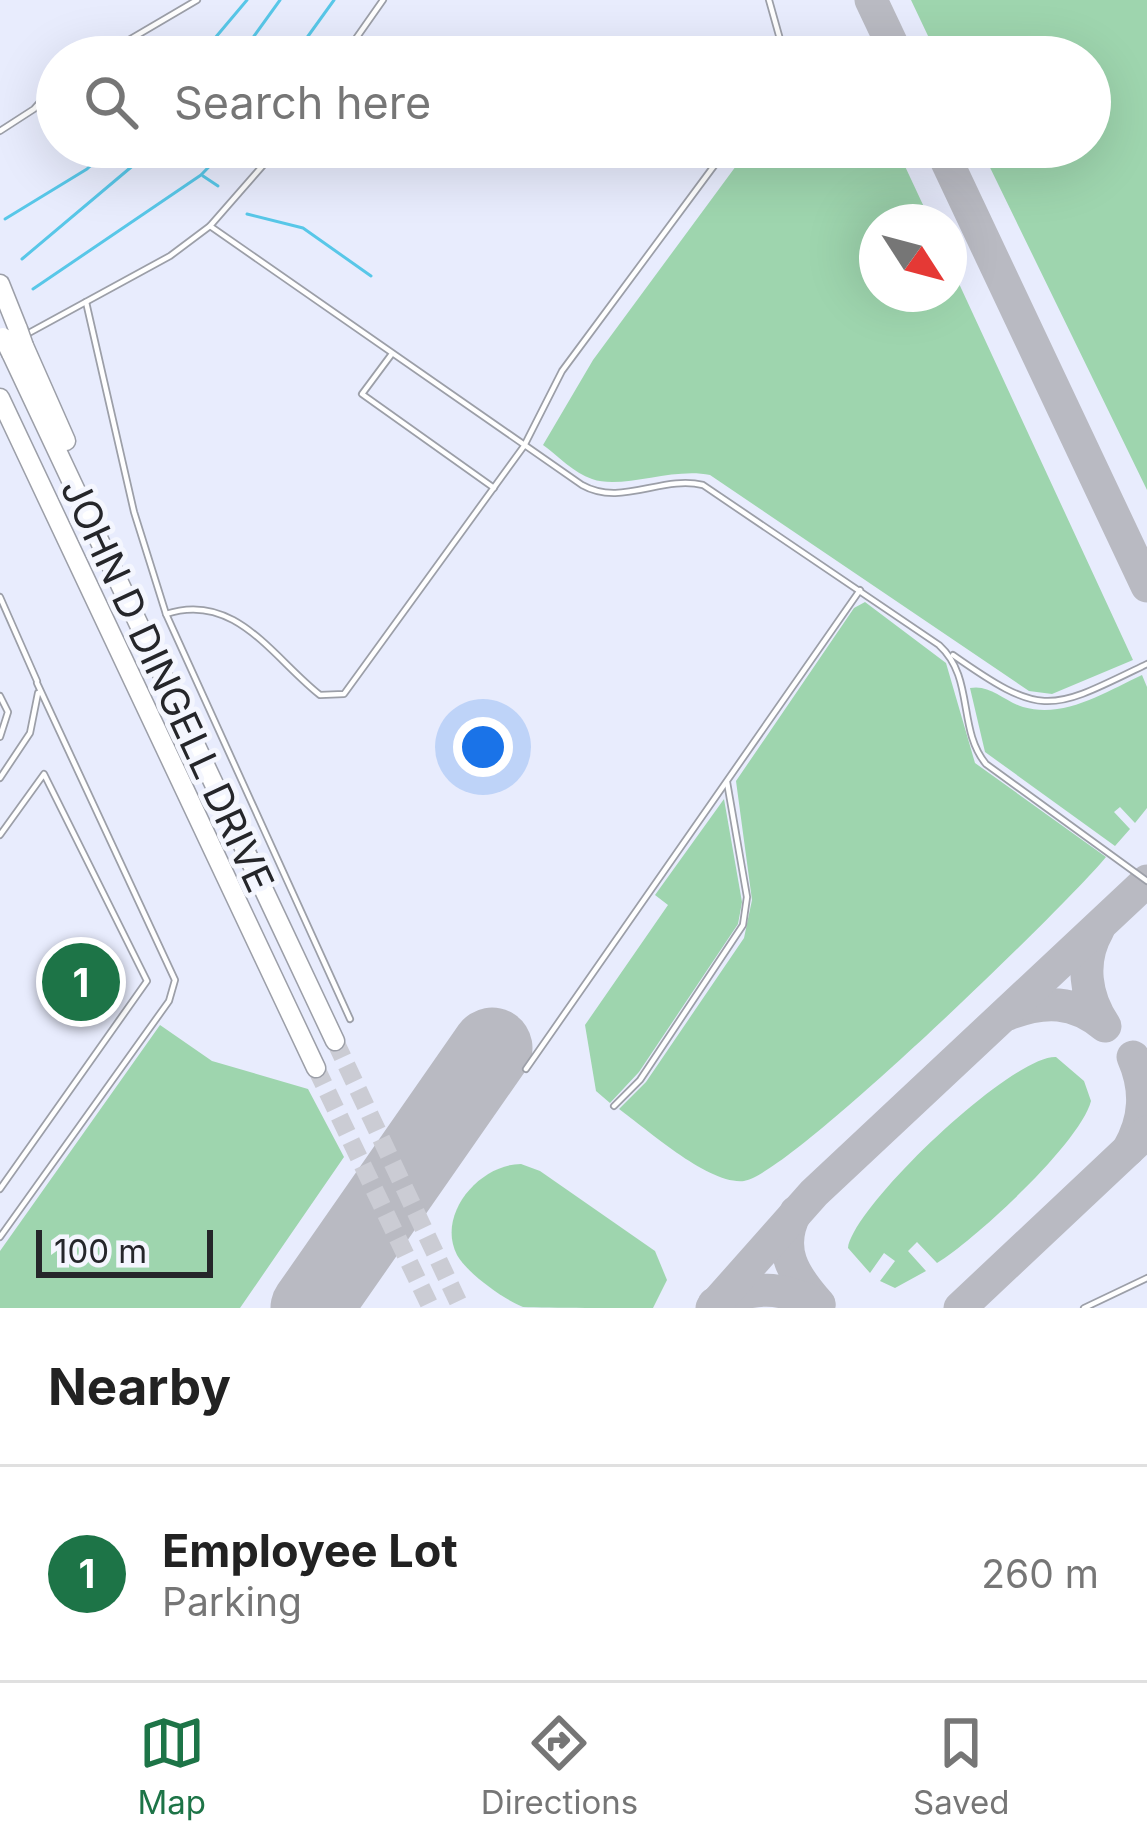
<!DOCTYPE html>
<style>
:root{--surface:#fff;--page:#f6f6f6;--text:#222;--muted:#767676;--line:#e0e0e0;--accent:#1d7447}
body{margin:0;font-family:Inter,sans-serif;background:var(--page);color:var(--text)}
.compass{position:absolute;left:859px;top:204px;width:108px;height:108px;border-radius:50%;background:var(--surface);box-shadow:0 12px 48px #0002;rotate:126deg}
.scale{position:absolute;left:36px;bottom:30px;width:177px;box-sizing:border-box;padding-left:12px;border:6px solid #25262a;border-top:0;font-size:33px;line-height:42px;white-space:nowrap;color:#25262a;-webkit-text-stroke:9px #f4f6fe;paint-order:stroke}
.you{position:absolute;left:483px;top:747px;width:42px;height:42px;margin:-30px;border:9px solid #fff;border-radius:50%;background:#1a73e8;box-shadow:0 0 0 18px #1a73e833}
.badge{display:grid;place-items:center;width:78px;height:78px;border-radius:50%;background:var(--accent);color:#fff;font-size:39px;font-weight:700}
.pin{position:absolute;translate:-50% -50%;border:6px solid #fff;box-shadow:0 3px 12px #0006}
.list{margin:0;padding:0;list-style:none}
h2{display:flex;justify-content:space-between;align-items:center;height:156px;margin:0;padding:0 48px;font-size:51px}
h2 small{font-size:39px;font-weight:400;color:var(--muted)}
.list li{display:grid;grid-template-columns:78px 1fr auto;gap:36px;align-items:center;box-sizing:border-box;height:216px;padding:0 48px;border-top:3px solid var(--line)}
.list b{display:block;font-size:45px;white-space:nowrap}
.list p{margin:0;font-size:39px;white-space:nowrap;color:var(--muted)}
.list em{font-size:39px;font-style:normal;color:var(--muted)}
.icon{flex:none;width:66px;height:66px;fill:none;stroke:currentColor;stroke-width:2;stroke-linecap:round;stroke-linejoin:round}
.map{position:relative;flex:none;width:1147px;height:1308px;overflow:hidden}
.search{position:absolute;background:var(--surface);box-shadow:0 12px 48px #0002;left:36px;right:36px;top:36px;height:132px;display:flex;align-items:center;gap:30px;box-sizing:border-box;padding:0 42px;border-radius:66px;color:var(--muted);font-size:45px}
.sheet{height:372px;background:var(--surface)}
nav{display:flex;justify-content:space-around;align-items:center;box-sizing:border-box;height:168px;border-top:3px solid var(--line);background:var(--surface);font-size:33px;color:var(--muted)}
nav a{display:grid;justify-items:center;gap:6px}
nav .on{color:var(--accent)}
.map>svg:first-child{display:block}
</style>
<div class="map">
<svg width="1147" height="1308" viewBox="0 0 1147 1308">
<rect width="100%" height="100%" fill="#f4f6fe"/>
<path fill="#e8ecfd" fill-rule="evenodd" d="M0,0H1147V1308H0ZM57,57H1090V147H57ZM877,222H949V294H877Z"/>
<g fill="#9ed5ae">
<polygon points="911,0 1147,0 1147,490 980,147 1090,147 1090,57 938,57"/>
<path d="M750,147H896L931,222H877V294H949V262L1133,660L1052,694L1029,691L710,475C672,467 622,490 592,479C574,473 558,456 543,445L593,360Z"/>
<path d="M865,602L946,663L975,763L1106,857C1067,905 788,1176 744,1181C709,1185 648,1130 619,1109L646,1082L744,938L752,900L736,781L854,608Z"/>
<path d="M1142,675L1147,687V808L1135,823L1120,807L1114,812L1130,829L1115,846L985,752L970,688C990,684 1004,701 1023,707C1065,719 1105,692 1142,675Z"/>
<polygon points="724,799 742,902 738,924 639,1072 610,1103 596,1091 585,1025 668,905 655,895"/>
<polygon points="160,1025 212,1061 308,1089 344,1157 240,1308 0,1308 0,1251"/>
<path d="M1056,1057L1084,1081L1091,1101C1080,1143 976,1239 937,1263L917,1242L908,1251L926,1271L895,1288L880,1281L895,1261L884,1253L870,1273L848,1248C854,1205 1012,1055 1056,1057Z"/>
<path d="M521,1164L540,1171L655,1251L667,1280L653,1308C622,1308 548,1308 523,1307C503,1299 467,1273 457,1255C436,1214 480,1164 521,1164Z"/>
</g>
<g fill="none" stroke-linecap="round" stroke-linejoin="round">
<g stroke="#58c7e8" stroke-width="3">
<polyline points="199,57 247,0"/>
<polyline points="239,57 280,0"/>
<polyline points="293,57 334,0"/>
<polyline points="203,176 218,186"/>
<polyline points="247,214 303,228 371,276"/>
<polyline points="5,219 87,169 111,147"/>
<polyline points="22,259 155,147"/>
<polyline points="33,289 201,175 228,147"/>
</g>
<g stroke="#b9bac2" stroke-width="33">
<polyline points="871,0 898,57"/>
<polyline points="940,147 1147,586"/>
<path d="M1008,1014C1044,1000 1074,1000 1105,1026C1085,997 1080,961 1098,930"/>
<path d="M1128,1150C1146,1119 1147,1089 1133,1057"/>
<path d="M796,1212C776,1249 794,1276 819,1304"/>
<path d="M714,1304C754,1285 780,1286 819,1305"/>
<polyline points="712,1308 814,1193 1147,881"/>
<polyline points="960,1308 1147,1132"/>
</g>
<polyline stroke="#b9bac2" stroke-width="81" points="311,1308 492,1048"/>
<g stroke="#cbccd4" stroke-width="18" stroke-dasharray="18 9" stroke-linecap="butt">
<polyline points="335,1041 461,1308"/>
<polyline points="316,1068 431,1308"/>
</g>
<g stroke="#9c9fa8" stroke-width="8">
<g id="lane">
<polyline points="769,0 785,57"/>
<polyline points="100,57 197,0"/>
<polyline points="343,57 383,0"/>
<polyline points="0,131 34,109 57,83"/>
<path d="M210,226L582,485C621,507 662,475 703,485L939,645C975,678 957,729 986,764L1147,881"/>
<polyline points="86,302 134,512 166,614 350,1019"/>
<polyline points="27,334 170,256 210,226 279,147"/>
<polyline points="391,355 362,394 494,488"/>
<polyline points="0,597 37,681"/>
<path d="M166,614C235,591 273,658 320,695L344,694L524,446L562,371L728,147"/>
<path d="M953,655C1044,719 1050,711 1147,664"/>
<polyline points="0,696 8,712 0,737"/>
<polyline points="0,778 30,733 38,693"/>
<polyline points="0,835 44,774 147,981 0,1189"/>
<polyline points="526,1069 860,590"/>
<polyline points="614,1106 640,1080 743,925 747,897 727,782"/>
<polyline points="0,1237 169,1001 175,980 37,683"/>
<polyline points="1084,1308 1147,1278"/>
</g>
</g>
<g stroke="#9c9fa8" stroke-width="21">
<g id="highway">
<polyline points="0,284 18,329"/>
<polyline points="24,346 66,441"/>
<polyline points="11,353 335,1041"/>
<polyline points="0,398 316,1068"/>
</g>
</g>
<use href="#lane" stroke="#fff" stroke-width="4.5"/>
<use href="#highway" stroke="#fff" stroke-width="18"/>
<g stroke="#9c9fa8" stroke-width="21" stroke-linecap="butt">
<g id="highway-bridge">
<polyline points="18,329 24,346"/>
<polyline points="3,337 11,353"/>
</g>
</g>
<use href="#highway-bridge" stroke="#fff" stroke-width="18"/>
</g>
<g text-anchor="middle" dominant-baseline="central" stroke-width="10" stroke-linejoin="round" paint-order="stroke">
<g font-size="39" fill="#25262a" stroke="#f4f6fe">
<text transform="translate(168 685) rotate(65)">JOHN D DINGELL DRIVE</text>
</g>
</g>
</svg>
<svg class="compass" viewBox="-18 -18 36 36"><path d="M0-13l5 13h-10z" fill="#e53935"/><path d="M0 13l5-13h-10z" fill="#767676"/></svg>
<div class="scale">100 m</div>
<div class="you"></div>
<div class="pin badge" style="left:81px;top:982px">1</div>
<div class="search"><svg class="icon" aria-label="search" viewBox="0 0 24 24"><circle cx="10" cy="10" r="6"/><path d="M15 15l6 6"/></svg>Search here</div>
</div>
<section class="sheet">
<h2>Nearby<small></small></h2>
<ul class="list">
<li><span class="badge">1</span><div><b>Employee Lot</b><p>Parking</p></div><em>260 m</em></li>
</ul>
</section>
<nav>
<a class="on"><svg class="icon" aria-label="map" viewBox="0 0 24 24"><path d="M3 6l6-2 6 2 6-2v14l-6 2-6-2-6 2zM9 4v14M15 6v14"/></svg>Map</a>
<a><svg class="icon" aria-label="directions" viewBox="0 0 24 24"><path d="M12 3l9 9-9 9-9-9zM9 14v-3h6M13 9l2 2-2 2"/></svg>Directions</a>
<a><svg class="icon" aria-label="saved" viewBox="0 0 24 24"><path d="M7 4h10v16l-5-4-5 4z"/></svg>Saved</a>
</nav>
